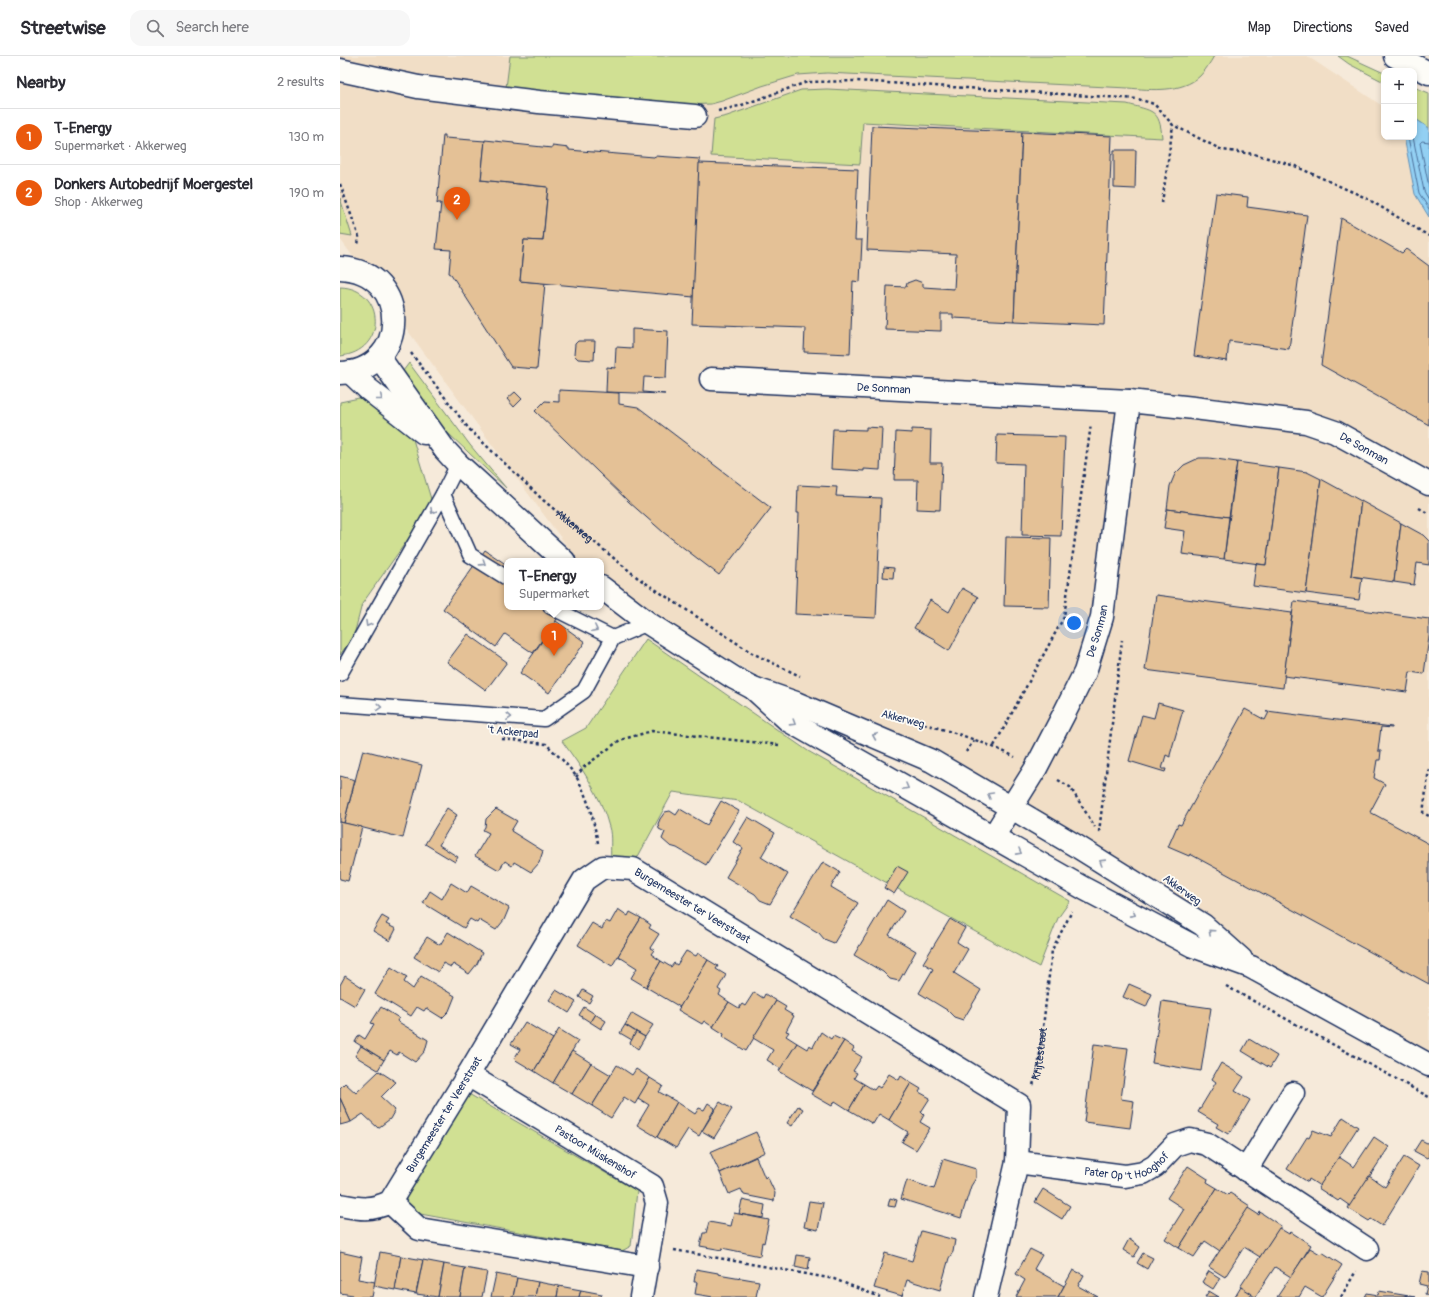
<!DOCTYPE html>
<meta charset="utf-8">
<style>
:root{--surface:#fff;--page:#f7f7f7;--text:#2b2b33;--muted:#7c7c81;--line:#e1e1e2;--accent:#ea580c}
body{margin:0;font-family:Pangolin,sans-serif;background:var(--page);color:var(--text)}
.controls{position:absolute;right:12px;top:12px;display:grid;overflow:hidden;border-radius:8px;box-shadow:0 2px 6px #0003}
.controls button{width:36px;height:36px;display:grid;place-items:center;padding:0;border:0;border-bottom:1px solid var(--line);background:var(--surface);color:var(--text);font:20px sans-serif}
.you{position:absolute;left:734px;top:567px;width:14px;height:14px;margin:-10px;border:3px solid #fff;border-radius:50%;background:#1a73e8;box-shadow:0 0 0 6px #1a73e833}
.badge{display:grid;place-items:center;width:26px;height:26px;border-radius:50%;background:var(--accent);color:#fff;font-size:13px;font-weight:700}
.pin{position:absolute;translate:-50% -33px;filter:drop-shadow(0 1px 2px #0008)}
.pin::after{content:'';position:absolute;top:21px;width:14px;height:12px;background:inherit;clip-path:polygon(0 0,100% 0,50% 100%)}
.popup{position:absolute;left:164px;top:502px;width:100px;height:52px;box-sizing:border-box;display:grid;place-content:center;border-radius:8px;background:var(--surface);filter:drop-shadow(0 1px 3px #0005);font-size:13px;white-space:nowrap;color:var(--muted)}
.popup b{font-size:15px;color:var(--text)}
.popup::after{content:'';position:absolute;left:50%;top:100%;margin-left:-8px;border:8px solid transparent;border-top-color:var(--surface)}
.list{margin:0;padding:0;list-style:none}
h2{display:flex;justify-content:space-between;align-items:center;height:52px;margin:0;padding:0 16px;font-size:17px}
h2 small{font-size:13px;font-weight:400;color:var(--muted)}
.list li{display:grid;grid-template-columns:26px 1fr auto;gap:12px;align-items:center;box-sizing:border-box;height:56px;padding:0 16px;border-top:1px solid var(--line)}
.list b{display:block;font-size:15px;white-space:nowrap}
.list p{margin:0;font-size:13px;white-space:nowrap;color:var(--muted)}
.list em{font-size:13px;font-style:normal;color:var(--muted)}
.icon{flex:none;width:22px;height:22px;fill:none;stroke:currentColor;stroke-width:2;stroke-linecap:round;stroke-linejoin:round}
.map{position:relative;flex:none;width:1089px;height:1241px;overflow:hidden}
header{display:flex;align-items:center;gap:24px;box-sizing:border-box;height:56px;padding:0 20px;background:var(--surface);border-bottom:1px solid var(--line)}
header strong{font-size:19px}
nav{display:flex;gap:22px;margin-inline-start:auto;font-size:14px}
.search{width:280px;height:36px;background:var(--page);display:flex;align-items:center;gap:10px;box-sizing:border-box;padding:0 14px;border-radius:12px;color:var(--muted);font-size:15px}
main{display:flex}
aside{flex:1;background:var(--surface)}
.map>svg:first-child{display:block}
</style>
<header>
<strong>Streetwise</strong>
<div class="search"><svg class="icon" aria-label="search" viewBox="0 0 24 24"><circle cx="10" cy="10" r="6"/><path d="M15 15l6 6"/></svg>Search here</div>
<nav><a>Map</a><a>Directions</a><a>Saved</a></nav>
</header>
<main>
<aside>
<h2>Nearby<small>2 results</small></h2>
<ul class="list">
<li><span class="badge">1</span><div><b>T-Energy</b><p>Supermarket · Akkerweg</p></div><em>130 m</em></li>
<li><span class="badge">2</span><div><b>Donkers Autobedrijf Moergestel</b><p>Shop · Akkerweg</p></div><em>190 m</em></li>
</ul>
</aside>
<div class="map">
<svg width="1089" height="1241" viewBox="0 0 1089 1241">
<rect width="100%" height="100%" fill="#f6eada"/>
<filter id="ink" filterUnits="userSpaceOnUse"><feTurbulence type="fractalNoise" baseFrequency=".025" numOctaves="2"/><feDisplacementMap in="SourceGraphic" scale="8" xChannelSelector="R" yChannelSelector="G"/><feConvolveMatrix kernelMatrix="1 2 1 2 8 2 1 2 1" color-interpolation-filters="sRGB"/></filter>
<g filter="url(#ink)">
<polygon fill="#f1dec6" points="0,0 967,0 1044,51 1044,81 1089,80 1089,1004 261,530 261,505 238,505 0,183"/>
<g fill="#d0e093" stroke="#768878">
<path d="M170,0H874C870,7 865,15 860,20C842,37 811,34 788,32L487,17L458,19L422,30L382,45L371,48L342,49L166,32Z"/>
<polygon points="998,0 1007,0 1044,17 1044,26 1009,8"/>
<polygon points="1074,31 1089,37 1089,72 1074,62"/>
<path d="M487,33L787,48C812,55 820,53 822,82L523,66L520,108L371,100L374,63L387,60L461,34Z"/>
<polygon points="0,142 12,180 0,178"/>
<path d="M0,231C46,232 48,296 0,300Z"/>
<polygon points="69,307 130,389 166,432 90,360 60,319"/>
<polygon points="24,341 72,380 91,443 85,459 22,548 14,579 0,599 0,346"/>
<path d="M306,583L468,695L730,845L718,862L699,911L399,745L333,736L295,806L271,802C270,792 272,780 269,771C261,739 241,711 222,685L246,672Z"/>
<polygon points="127,1037 297,1135 291,1190 282,1195 64,1155 68,1133"/>
</g>
<polygon fill="#93d0f3" stroke="#6390b7" points="1074,62 1089,72 1089,161 1075,138 1064,81 1074,81"/>
<g fill="none" stroke-linecap="round" stroke-linejoin="round">
<g stroke="#4b6f9a" stroke-width="1">
<polyline points="1068,81 1079,137 1089,153"/>
<polyline points="1073,81 1084,135 1089,144"/>
<polyline points="1089,86 1082,85 1080,87 1089,131"/>
</g>
</g>
<g fill="#e4c196" stroke="#1b2f5e">
<polygon points="532,70 682,76 674,265 613,262 613,258 601,258 601,275 545,273 547,230 566,231 567,227 575,224 583,227 583,231 614,233 616,198 527,194"/>
<polygon points="682,76 772,80 764,269 674,265"/>
<polygon points="103,79 105,79 105,82 145,85 141,124 208,131 203,185 184,184 180,225 205,227 197,313 171,311 111,218 109,217 111,194 96,193 101,147 98,147 97,148"/>
<polygon points="145,84 174,87 174,88 212,92 212,90 229,92 229,94 314,101 315,100 360,103 354,241 180,225 184,184 203,185 208,131 141,124"/>
<polygon points="774,94 796,94 795,133 774,132"/>
<polygon points="359,107 518,113 515,184 522,184 520,226 513,225 510,298 464,296 465,272 352,268"/>
<polygon points="876,137 908,141 907,151 967,159 949,293 889,285 887,305 854,300"/>
<polygon points="1001,162 1062,197 1066,193 1089,210 1089,369 981,309"/>
<polygon points="292,273 328,275 326,322 304,321 303,336 325,338 266,336 267,311 275,312 276,291 292,292"/>
<polygon points="238,285 255,285 254,304 238,303 234,299 235,288"/>
<polygon points="219,334 279,337 279,348 298,351 431,452 379,519 323,476 289,446 195,355 205,345 219,346"/>
<polygon points="175,336 182,343 174,351 167,343"/>
<polygon points="526,371 542,372 540,414 524,413 524,415 491,413 493,373 526,374"/>
<polygon points="572,373 591,374 590,407 602,407 600,454 577,453 578,424 554,424 556,376 572,377"/>
<polygon points="657,379 725,381 721,480 682,479 684,408 656,407"/>
<polygon points="859,402 869,402 897,406 889,461 827,453 830,430 835,418 844,409"/>
<polygon points="897,406 939,412 926,509 884,503"/>
<polygon points="939,412 967,416 981,423 966,537 913,530 916,508 926,509"/>
<polygon points="981,423 1021,445 1011,520 1022,522 1019,544 966,537"/>
<polygon points="458,429 497,431 496,440 541,442 536,562 455,558 459,457 457,457"/>
<polygon points="1021,445 1061,467 1054,526 1011,520"/>
<polygon points="827,453 889,461 884,503 842,498 845,475 824,472"/>
<polygon points="1061,467 1083,479 1089,485 1089,509 1077,507 1074,529 1054,526"/>
<polygon points="666,481 711,482 709,551 664,550"/>
<polygon points="145,494 167,509 167,551 201,551 217,563 193,597 165,578 156,591 103,553"/>
<polygon points="544,511 554,512 553,522 543,521"/>
<polygon points="622,532 638,541 609,595 595,586 596,584 574,572 590,544 609,556"/>
<polygon points="816,539 952,557 943,632 805,614"/>
<polygon points="954,545 1089,563 1089,581 1084,618 1070,616 1067,636 944,620"/>
<polygon points="216,565 245,586 209,637 180,617"/>
<polygon points="128,578 167,606 146,634 107,606"/>
<polygon points="818,647 843,654 830,699 830,701 826,699 822,713 826,713 825,716 789,705 802,659 814,662"/>
<polygon points="905,653 925,664 929,656 926,656 927,655 1052,671 1052,672 1041,671 1038,695 1041,695 1040,704 1037,704 1034,722 1045,728 1030,756 1089,788 1089,928 850,798 849,800 828,791 838,768 841,769"/>
<polygon points="23,694 82,709 63,782 4,767"/>
<polygon points="0,720 15,724 4,767 0,766"/>
<polygon points="381,745 399,755 366,809 337,792 330,790 322,783 325,776 319,773 318,768 320,763 325,756 330,755 336,759 340,753 367,769"/>
<polygon points="107,752 117,759 99,789 118,801 115,806 85,788"/>
<polygon points="156,753 177,765 171,775 203,795 199,807 191,816 174,806 172,810 165,805 159,814 135,800 149,777 143,774 145,771 146,763"/>
<polygon points="408,761 435,777 421,801 448,818 430,848 420,844 415,838 386,821 403,792 393,786"/>
<polygon points="0,766 22,771 8,825 0,823"/>
<polygon points="483,806 500,816 491,831 518,847 494,887 484,883 479,877 450,860"/>
<polygon points="557,810 568,816 554,838 544,832"/>
<polygon points="111,827 127,837 131,830 169,852 164,864 156,874 139,864 137,867 130,863 124,872 83,847 90,835 102,843"/>
<polygon points="547,844 564,855 549,879 576,895 559,925 550,923 543,916 514,899"/>
<polygon points="278,853 288,860 290,856 301,862 272,910 238,889 252,867 262,873 266,865 270,867"/>
<polygon points="42,860 49,864 46,868 56,873 50,885 33,875"/>
<polygon points="301,862 311,869 309,872 319,878 310,892 314,894 311,898 321,905 306,931 291,922 297,912 278,900"/>
<polygon points="610,863 625,872 617,886 628,893 614,917 641,934 623,964 614,961 607,954 579,937 593,913 583,907"/>
<polygon points="108,876 142,897 137,908 129,918 113,908 111,911 103,907 98,916 74,901 87,881 100,889"/>
<polygon points="346,895 356,900 358,897 368,904 340,951 306,931 321,905 331,911 334,907 337,909"/>
<polygon points="368,904 378,910 376,913 386,919 378,933 381,935 379,939 389,946 373,971 364,965 362,968 338,954"/>
<polygon points="51,911 67,921 64,926 73,933 81,920 115,940 109,955 102,962 86,952 84,955 77,951 71,960 35,938"/>
<polygon points="5,920 25,933 15,950 0,941 0,929"/>
<polygon points="789,928 812,938 806,951 783,941"/>
<polygon points="216,934 236,946 229,957 209,944"/>
<polygon points="243,934 253,940 249,947 239,941"/>
<polygon points="414,936 423,942 425,938 436,945 406,995 383,981 384,978 373,971 389,946 399,952 402,948 405,950"/>
<polygon points="436,945 446,951 444,954 454,960 446,975 449,976 446,980 457,987 441,1013 427,1004 433,994 413,982"/>
<polygon points="822,945 871,952 861,1015 812,1007"/>
<polygon points="41,951 59,962 57,965 88,984 85,995 75,1006 59,996 57,999 50,995 44,1004 15,986 19,979 25,983 34,968 31,967"/>
<polygon points="244,951 255,958 250,966 239,959"/>
<polygon points="292,957 313,969 305,981 285,969"/>
<polygon points="255,958 266,965 261,973 250,966"/>
<polygon points="185,966 213,983 194,1015 174,1003 180,993 171,988"/>
<polygon points="285,969 296,976 292,984 280,977"/>
<polygon points="219,973 238,985 213,1027 194,1015"/>
<polygon points="296,976 305,981 298,993 290,987"/>
<polygon points="481,976 491,983 493,980 504,985 472,1035 439,1015 457,987 467,993 469,989 473,991"/>
<polygon points="909,983 937,1000 930,1012 902,995"/>
<polygon points="504,985 514,992 512,995 522,1001 513,1015 517,1017 514,1022 524,1028 509,1054 495,1045 492,1050 471,1038"/>
<polygon points="754,988 788,992 781,1043 794,1045 790,1072 744,1066"/>
<polygon points="21,990 44,1004 38,1014 15,1000"/>
<polygon points="232,995 251,1007 232,1038 213,1027"/>
<polygon points="251,1007 271,1019 252,1050 232,1038"/>
<polygon points="881,1007 904,1021 895,1035 910,1044 891,1076 889,1075 888,1078 876,1071 878,1068 858,1056 876,1026 872,1023"/>
<polygon points="277,1009 292,1019 296,1013 310,1022 295,1048 284,1041 271,1062 252,1050"/>
<polygon points="39,1015 56,1026 41,1041 55,1054 50,1063 38,1072 23,1058 11,1066 0,1042 0,1032 5,1027 16,1037"/>
<polygon points="549,1018 559,1024 561,1020 571,1027 549,1064 539,1058 533,1068 509,1054 524,1028 534,1034 537,1030 540,1032"/>
<polygon points="310,1022 323,1030 319,1036 337,1046 317,1081 297,1069 309,1049 298,1042"/>
<polygon points="571,1027 581,1033 579,1036 590,1042 581,1056 584,1059 580,1066 590,1072 576,1094 562,1086 568,1076 549,1064"/>
<polygon points="0,1042 11,1066 0,1069"/>
<polygon points="337,1046 355,1058 359,1052 364,1054 368,1047 375,1052 359,1080 348,1073 336,1092 317,1081"/>
<polygon points="380,1046 392,1053 374,1082 362,1075"/>
<polygon points="458,1050 463,1053 452,1070 447,1067"/>
<polygon points="1003,1061 1018,1071 980,1130 969,1123 968,1126 947,1113 967,1081 969,1082 973,1074 991,1081"/>
<polygon points="416,1076 425,1096 380,1117 370,1096"/>
<polygon points="1034,1081 1049,1091 1010,1150 1000,1143 998,1145 978,1132 999,1101 1014,1111"/>
<polygon points="1081,1084 1089,1088 1089,1100 1087,1102 1074,1095"/>
<polygon points="416,1101 425,1122 427,1120 435,1137 434,1145 404,1139 401,1133 389,1138 380,1117"/>
<polygon points="1064,1101 1079,1110 1042,1170 1031,1163 1029,1165 1008,1152 1029,1120 1045,1131"/>
<polygon points="603,1103 636,1113 636,1122 631,1130 621,1162 561,1143 567,1124 594,1133"/>
<polygon points="848,1110 868,1123 867,1126 877,1132 839,1192 825,1183 844,1153 827,1142"/>
<polygon points="877,1132 888,1139 890,1137 910,1150 880,1195 865,1185 854,1201 839,1192"/>
<polygon points="703,1133 730,1150 722,1163 695,1146"/>
<polygon points="550,1142 557,1144 555,1151 548,1150"/>
<polygon points="402,1144 425,1149 423,1162 399,1158"/>
<polygon points="469,1145 483,1147 478,1174 464,1171"/>
<polygon points="908,1152 919,1159 920,1156 941,1170 920,1201 904,1191 885,1221 869,1211"/>
<polygon points="394,1157 429,1164 424,1187 422,1186 420,1200 382,1192 382,1194 360,1190 363,1177 366,1177 369,1166 391,1170"/>
<polygon points="939,1172 949,1178 951,1176 971,1189 951,1221 935,1211 915,1241 900,1231"/>
<polygon points="581,1175 615,1184 613,1196 609,1202 600,1234 567,1224 562,1240 534,1232 545,1197 572,1205"/>
<polygon points="789,1183 800,1191 794,1201 783,1194"/>
<polygon points="970,1192 980,1198 982,1196 1002,1209 982,1241 965,1231 959,1241 937,1241"/>
<polygon points="690,1193 702,1199 694,1213 724,1230 718,1241 676,1241 685,1224 676,1218"/>
<polygon points="0,1196 22,1201 18,1223 35,1226 32,1241 13,1241 13,1239 0,1237"/>
<polygon points="40,1196 61,1200 55,1234 34,1230"/>
<polygon points="803,1197 813,1202 807,1213 797,1207"/>
<polygon points="457,1199 470,1201 468,1214 455,1211"/>
<polygon points="61,1200 83,1204 76,1238 55,1234"/>
<polygon points="83,1204 104,1208 98,1241 76,1238"/>
<polygon points="104,1208 125,1212 120,1241 98,1241"/>
<polygon points="125,1212 147,1216 142,1241 120,1241"/>
<polygon points="356,1213 378,1217 378,1218 419,1225 416,1241 373,1241 355,1238 357,1226 354,1226"/>
<polygon points="733,1214 744,1219 738,1230 758,1241 718,1241"/>
<polygon points="869,1215 880,1222 873,1233 862,1226"/>
<polygon points="1082,1215 1089,1216 1089,1239 1085,1238 1087,1230 1079,1228"/>
<polygon points="156,1218 177,1222 173,1241 151,1241"/>
<polygon points="177,1222 198,1226 195,1241 173,1241"/>
<polygon points="198,1226 219,1230 217,1241 195,1241"/>
<polygon points="219,1230 241,1234 239,1241 217,1241"/>
<polygon points="901,1231 912,1238 910,1241 895,1241"/>
<polygon points="241,1234 262,1238 261,1241 239,1241"/>
<polygon points="869,1235 879,1241 865,1241"/>
<polygon points="1039,1235 1075,1241 1025,1241 1027,1237 1038,1239"/>
</g>
<g fill="none" stroke-linecap="round" stroke-linejoin="round">
<g stroke="#1b2f5e" stroke-width="17">
<g id="lane">
<polyline points="103,438 130,499 167,522"/>
<polyline points="211,551 273,582"/>
<polyline points="0,618 103,438 118,408"/>
<polyline points="0,648 204,663 244,635 273,582 308,567"/>
</g>
</g>
<g stroke="#1b2f5e" stroke-width="25">
<g id="street">
<polyline points="0,14 78,31 199,46 355,60"/>
<path id="s3" d="M371,323L789,345L854,352L966,366L995,376L1089,428"/>
<path id="s4" d="M653,781L696,712L724,658L745,616L762,561L789,345"/>
<path id="s5" d="M128,1019L312,1130L317,1147L301,1241"/>
<path id="s6" d="M677,1106L785,1120L803,1117L815,1110L835,1089L850,1084L867,1088L1027,1193"/>
<polyline points="906,1114 953,1037"/>
<polyline points="50,1146 79,1173 307,1211"/>
<path id="s7" d="M0,1149C21,1153 30,1155 50,1146L128,1019L244,824L263,811L293,813L679,1049L677,1106L646,1241"/>
</g>
</g>
<g stroke="#1b2f5e" stroke-width="25">
<g id="secondary">
<path d="M0,212C72,215 70,316 0,317"/>
<polyline points="39,301 105,394 118,408 224,505"/>
<polyline points="10,316 28,333 84,377"/>
<polyline points="261,531 308,567 394,622 413,632 456,647 592,705 738,791 863,869 901,903"/>
<polyline points="413,632 449,665 745,833 853,890 911,911 1089,1009"/>
</g>
</g>
<g stroke="#1b2f5e" stroke-width="25">
<polyline id="highway" points="1055,0 1089,17"/>
</g>
<g stroke="#1b2f5e" stroke-width="2.5" stroke-dasharray="3 3" stroke-linecap="butt">
<polyline points="378,55 399,50 467,26 517,25 798,43 814,48 833,69 882,94 914,98 955,110 1026,142 1089,180"/>
<polyline points="0,128 19,181 18,190"/>
<polyline points="822,147 833,69"/>
<path id="s1" d="M71,297L129,373L203,444L298,522L412,597L460,620"/>
<polyline points="1079,452 1089,458"/>
<path d="M555,660C596,671 637,682 675,701"/>
<path d="M162,683L206,688C216,698 229,709 237,722C249,744 253,763 258,787"/>
<polyline points="654,690 724,561 751,368"/>
<polyline points="626,696 634,684"/>
<polyline points="1089,713 1083,757 1089,760"/>
<polyline points="236,721 244,711 280,684 312,675 439,689"/>
<polyline points="718,724 730,731 755,771"/>
<polyline points="759,776 782,584"/>
<polyline points="886,930 1089,1041"/>
<path id="s2" d="M693,1029L698,1014L712,894L732,855"/>
<polyline points="334,1194 494,1223 540,1241"/>
<polyline points="1001,1241 1016,1215"/>
</g>
<use href="#lane" stroke="#fdfcf7" stroke-width="14"/>
<use href="#street" stroke="#fdfcf7" stroke-width="22"/>
<use href="#secondary" stroke="#fdfcf7" stroke-width="22"/>
<use href="#highway" stroke="#fdfcf7" stroke-width="22"/>
</g>
<defs><path id="oneway-chevron" d="M-2-3.5L2.5 0L-2 3.5" fill="none" stroke-width="1.6" stroke-linecap="round" stroke-linejoin="round"/></defs>
<g stroke="#8c96aa">
<use href="#oneway-chevron" transform="translate(40 342) rotate(39)"/>
<use href="#oneway-chevron" transform="translate(93 455) rotate(120)"/>
<use href="#oneway-chevron" transform="translate(143 507) rotate(33)"/>
<use href="#oneway-chevron" transform="translate(28 568) rotate(120)"/>
<use href="#oneway-chevron" transform="translate(255 573) rotate(27)"/>
<use href="#oneway-chevron" transform="translate(39 651) rotate(4)"/>
<use href="#oneway-chevron" transform="translate(169 661) rotate(3)"/>
<use href="#oneway-chevron" transform="translate(453 667) rotate(32)"/>
<use href="#oneway-chevron" transform="translate(535 680) rotate(-157)"/>
<use href="#oneway-chevron" transform="translate(566 731) rotate(29)"/>
<use href="#oneway-chevron" transform="translate(650 739) rotate(-150)"/>
<use href="#oneway-chevron" transform="translate(679 796) rotate(29)"/>
<use href="#oneway-chevron" transform="translate(762 806) rotate(-148)"/>
<use href="#oneway-chevron" transform="translate(793 858) rotate(28)"/>
<use href="#oneway-chevron" transform="translate(871 876) rotate(-138)"/>
</g>
</g>
<g text-anchor="middle" dominant-baseline="central" stroke-width="3.5" stroke-linejoin="round" paint-order="stroke">
<g font-size="11" fill="#1b2f5e" stroke="#fdfcf7">
<text stroke="none"><textPath href="#s3" startOffset="173">De Sonman</textPath></text>
<text stroke="none"><textPath href="#s3" startOffset="661">De Sonman</textPath></text>
<text stroke="none"><textPath href="#s1" startOffset="239">Akkerweg</textPath></text>
<text stroke="none"><textPath href="#s4" startOffset="232">De Sonman</textPath></text>
<text transform="translate(563 663) rotate(15)">Akkerweg</text>
<text transform="translate(173 676) rotate(6)">'t Ackerpad</text>
<text transform="translate(842 834) rotate(36)">Akkerweg</text>
<text stroke="none"><textPath href="#s7" startOffset="550">Burgemeester ter Veerstraat</textPath></text>
<text stroke="none"><textPath href="#s2" startOffset="32">Krijtestraat</textPath></text>
<text stroke="none"><textPath href="#s7" startOffset="154">Burgemeester ter Veerstraat</textPath></text>
<text stroke="none"><textPath href="#s5" startOffset="149">Pastoor Müskenshof</textPath></text>
<text stroke="none"><textPath href="#s6" startOffset="113">Pater Op 't Hooghof</textPath></text>
</g>
</g>
</svg>
<div class="controls">
<button>+</button>
<button>−</button>
</div>
<div class="you"></div>
<div class="pin badge" style="left:214px;top:600px">1</div>
<div class="popup"><b>T-Energy</b>Supermarket</div>
<div class="pin badge" style="left:117px;top:164px">2</div>
</div>
</main>
